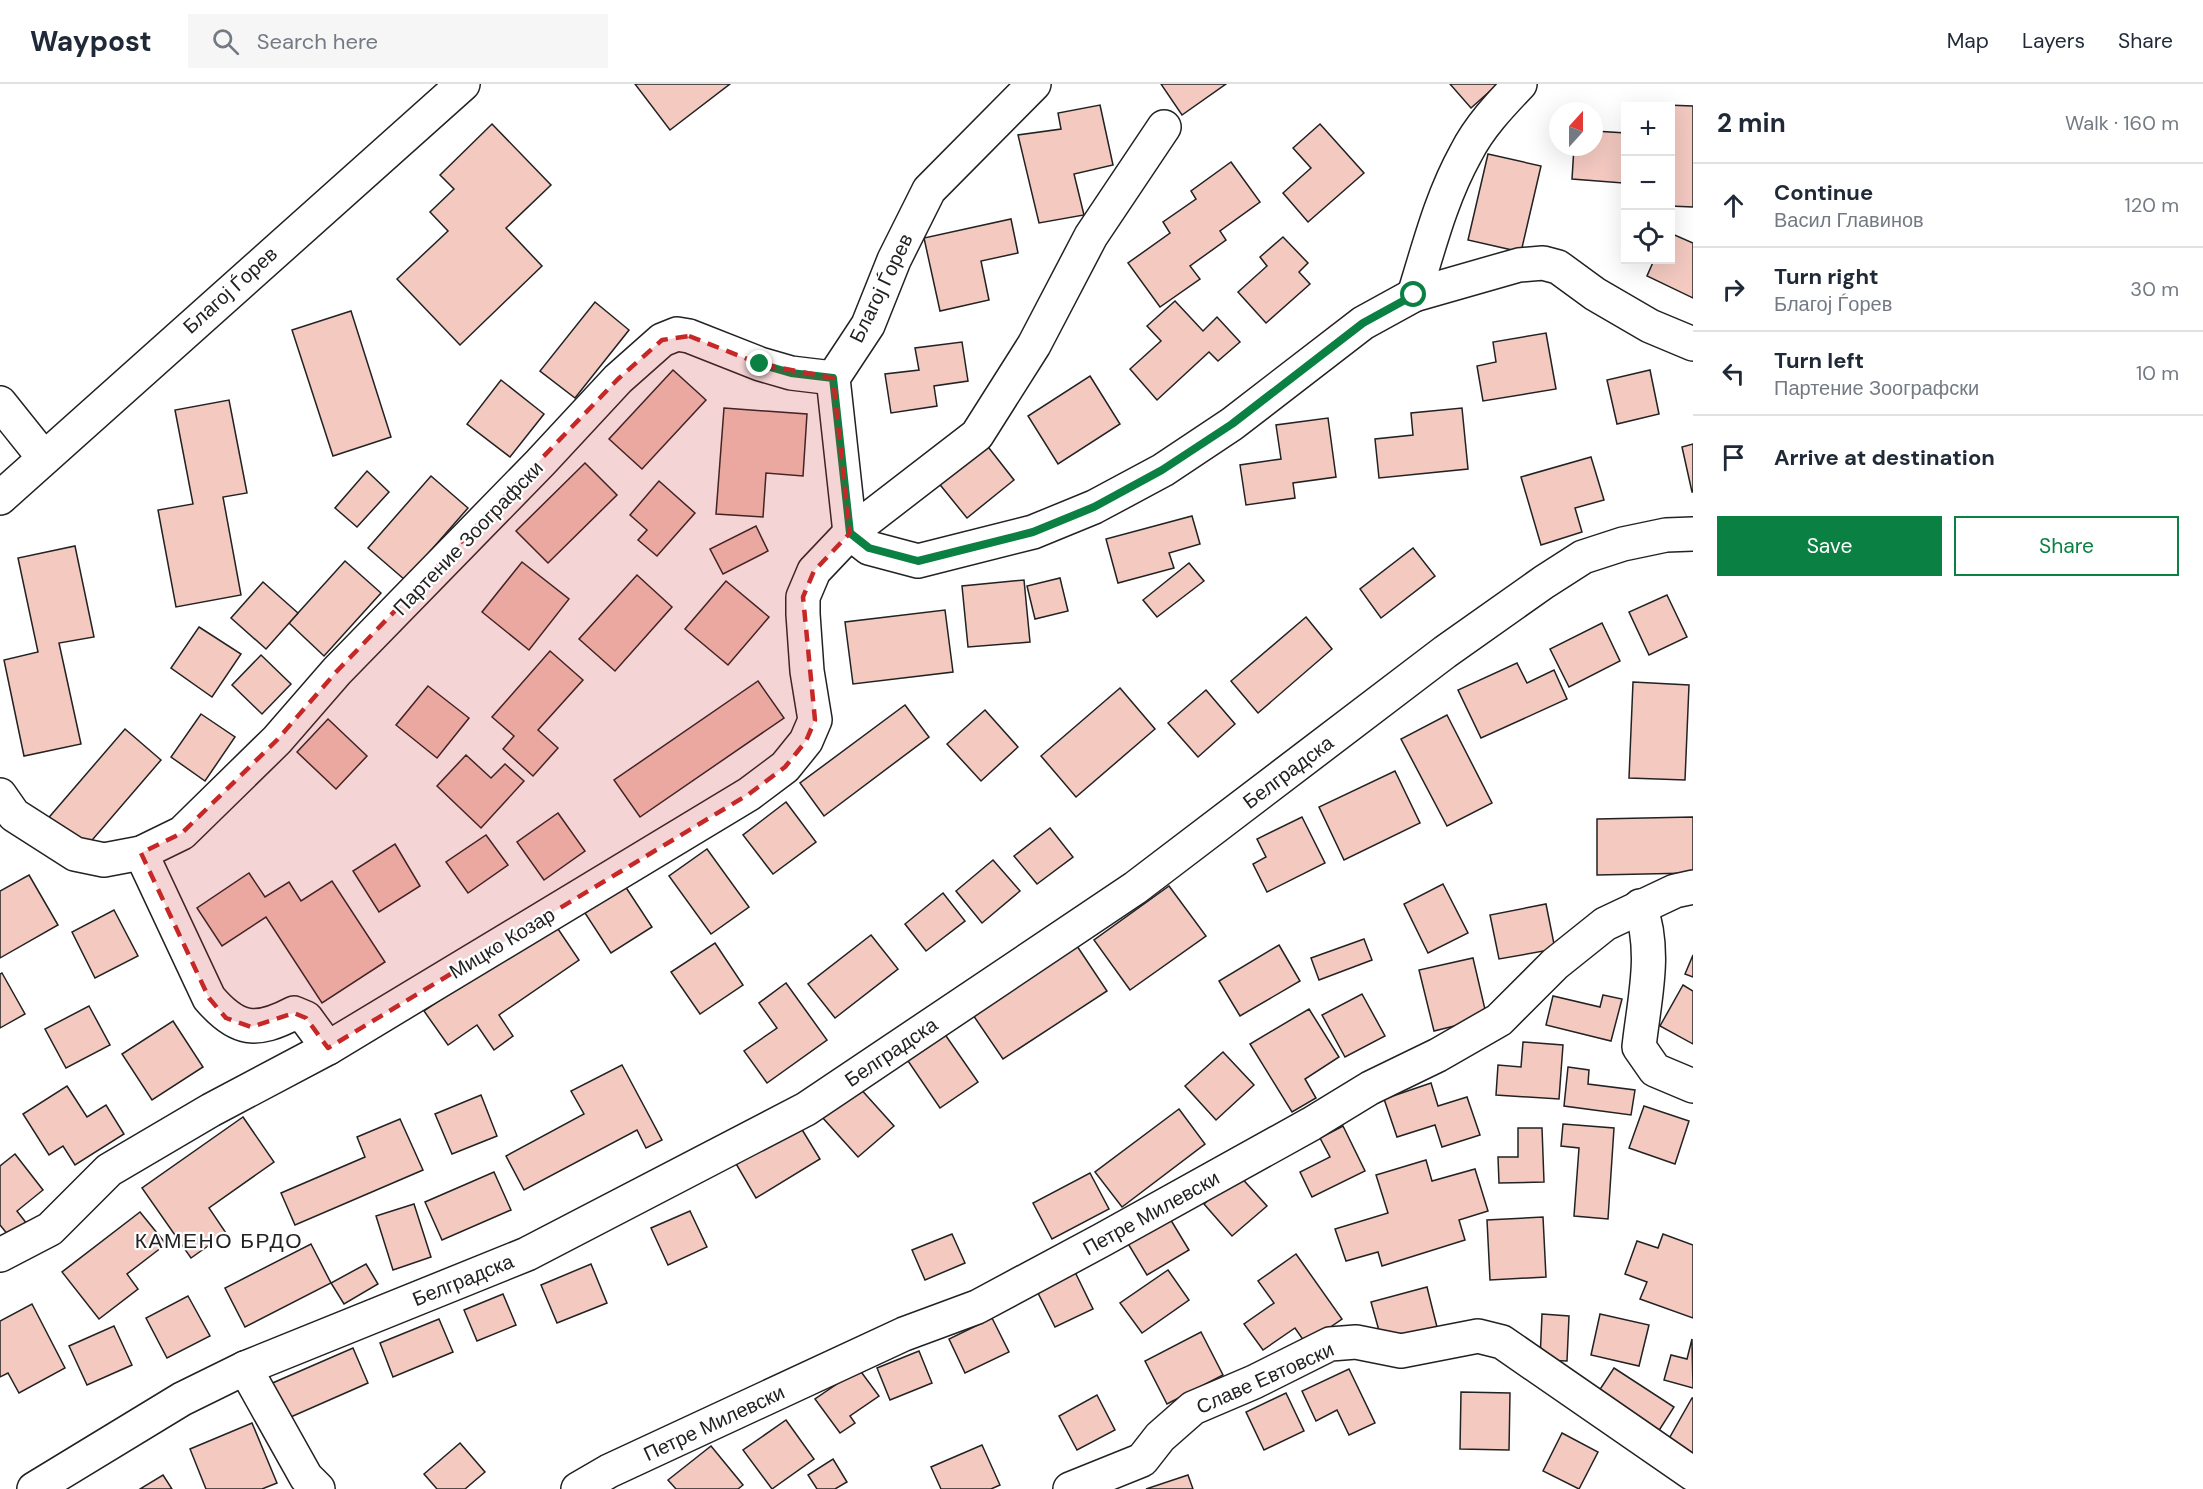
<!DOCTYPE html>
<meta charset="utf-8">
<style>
:root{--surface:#fff;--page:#f6f6f7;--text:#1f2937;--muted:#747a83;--line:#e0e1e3;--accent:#0b8043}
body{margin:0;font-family:"DM Sans",sans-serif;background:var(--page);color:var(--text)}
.controls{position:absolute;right:18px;top:18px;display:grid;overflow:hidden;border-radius:0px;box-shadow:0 6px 24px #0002}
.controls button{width:54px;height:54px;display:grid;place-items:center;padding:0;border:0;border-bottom:2px solid var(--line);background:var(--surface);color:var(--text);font:30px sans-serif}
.compass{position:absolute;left:1549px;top:18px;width:54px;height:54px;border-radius:50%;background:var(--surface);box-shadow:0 6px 24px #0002;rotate:21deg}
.stop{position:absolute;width:18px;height:18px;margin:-14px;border:4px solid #0b8043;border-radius:50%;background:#fff}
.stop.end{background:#0b8043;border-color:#fff;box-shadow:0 2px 6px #0008}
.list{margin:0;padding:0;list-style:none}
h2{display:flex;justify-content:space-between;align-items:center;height:78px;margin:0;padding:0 24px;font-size:26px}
h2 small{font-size:20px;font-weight:400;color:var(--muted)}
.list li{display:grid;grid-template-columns:39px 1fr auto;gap:18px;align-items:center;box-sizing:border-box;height:84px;padding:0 24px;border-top:2px solid var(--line)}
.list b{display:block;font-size:22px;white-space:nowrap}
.list p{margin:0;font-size:20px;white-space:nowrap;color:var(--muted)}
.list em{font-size:20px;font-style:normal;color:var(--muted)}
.actions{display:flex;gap:12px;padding:18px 24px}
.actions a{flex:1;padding:14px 0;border:2px solid var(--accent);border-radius:0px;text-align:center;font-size:21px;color:var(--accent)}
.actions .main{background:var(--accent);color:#fff}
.icon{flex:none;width:33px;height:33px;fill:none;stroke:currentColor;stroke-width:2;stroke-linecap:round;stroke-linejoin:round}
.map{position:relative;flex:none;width:1693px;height:1405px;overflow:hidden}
header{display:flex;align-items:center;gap:36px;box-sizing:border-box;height:84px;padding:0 30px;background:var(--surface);border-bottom:2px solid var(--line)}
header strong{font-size:28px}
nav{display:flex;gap:33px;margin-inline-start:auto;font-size:21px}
.search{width:420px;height:54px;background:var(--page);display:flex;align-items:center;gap:15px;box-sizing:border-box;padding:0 21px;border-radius:0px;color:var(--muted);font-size:22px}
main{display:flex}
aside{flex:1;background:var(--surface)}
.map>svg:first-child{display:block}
</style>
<header>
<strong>Waypost</strong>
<div class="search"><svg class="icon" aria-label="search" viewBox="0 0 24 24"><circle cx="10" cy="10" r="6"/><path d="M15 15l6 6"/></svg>Search here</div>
<nav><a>Map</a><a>Layers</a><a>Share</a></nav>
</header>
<main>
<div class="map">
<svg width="1693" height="1405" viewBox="0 0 1693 1405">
<rect width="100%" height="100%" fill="#fff"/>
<g fill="#f3c9c0" stroke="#222" stroke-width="1.5">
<polygon points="635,0 730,0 670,46"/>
<polygon points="1161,0 1226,0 1182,31"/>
<polygon points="1450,0 1498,0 1471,24"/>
<polygon points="1100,21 1113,81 1074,90 1084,131 1039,139 1018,51 1061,45 1058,29"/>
<polygon points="1666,21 1693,22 1693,123 1670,122 1670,22"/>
<polygon points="492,40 551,101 506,144 542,182 460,261 397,195 448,147 430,128 454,105 440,91"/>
<polygon points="1320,40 1364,89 1308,138 1283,109 1311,84 1293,64"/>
<polygon points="1594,47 1626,49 1623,99 1572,95 1574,63 1594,63"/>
<polygon points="1488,70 1541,82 1521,168 1468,156"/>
<polygon points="1231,78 1260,118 1220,147 1226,156 1190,182 1200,195 1160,223 1128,179 1170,149 1163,138 1196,115 1191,107"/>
<polygon points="1011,135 1018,169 981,177 989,216 940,227 924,154"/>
<polygon points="1670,149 1693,159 1693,214 1647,192 1654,176 1670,176"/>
<polygon points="1283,153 1308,179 1299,188 1310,200 1266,239 1238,208 1267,182 1260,173"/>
<polygon points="1175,217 1203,247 1217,233 1240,258 1218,277 1209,268 1157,316 1130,285 1161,257 1147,242"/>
<polygon points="595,218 629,246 575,314 540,287"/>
<polygon points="351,227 391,353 333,372 292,246"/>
<polygon points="1546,249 1556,305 1483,317 1477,282 1496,278 1493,258"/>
<polygon points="962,258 968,297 934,302 937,322 891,329 885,290 919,286 915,264"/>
<polygon points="673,286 706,316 642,385 609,355"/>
<polygon points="1650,286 1659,330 1617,340 1607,296"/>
<polygon points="1090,292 1120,340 1058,380 1028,332"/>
<polygon points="501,296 544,330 510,373 467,340"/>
<polygon points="229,316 247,409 223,413 241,511 176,523 158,426 193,420 175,326"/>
<polygon points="724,324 807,330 803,392 766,389 763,433 716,430"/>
<polygon points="1462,324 1468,385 1379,394 1375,355 1413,351 1411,329"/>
<polygon points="1328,334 1336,393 1293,399 1295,414 1246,421 1240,381 1281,375 1276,341"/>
<polygon points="985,359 1014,396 967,434 937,397"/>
<polygon points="1693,360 1693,408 1692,408 1682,363"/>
<polygon points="1591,373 1604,416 1575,424 1582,448 1541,461 1521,393"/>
<polygon points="585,379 617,411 548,479 516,447"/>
<polygon points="367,387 389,408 357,443 335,424"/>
<polygon points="431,392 468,424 405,496 368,464"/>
<polygon points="659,397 695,429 657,472 638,456 647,446 630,431"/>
<polygon points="1192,432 1200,460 1169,469 1174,484 1118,499 1106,455"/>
<polygon points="756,442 768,467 723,490 710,465"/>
<polygon points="75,462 94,553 59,559 81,660 24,672 4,576 38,568 18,474"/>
<polygon points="1413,464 1435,492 1381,534 1360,505"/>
<polygon points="345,477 381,509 324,572 289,539"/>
<polygon points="522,478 569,515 529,566 482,528"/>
<polygon points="1189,479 1204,497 1157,533 1143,516"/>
<polygon points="637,491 672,523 615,587 579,555"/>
<polygon points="1060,494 1068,527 1035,535 1027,502"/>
<polygon points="1024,496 1030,558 968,563 962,502"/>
<polygon points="726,497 769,533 728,581 685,545"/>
<polygon points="263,498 298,529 266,565 231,534"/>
<polygon points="1667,511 1687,553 1649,571 1629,528"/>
<polygon points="945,526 953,588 853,600 845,538"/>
<polygon points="1306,533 1332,565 1258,629 1231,597"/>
<polygon points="1602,539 1620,577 1569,603 1550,565"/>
<polygon points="199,543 241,570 212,613 171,584"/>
<polygon points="550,567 583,596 538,646 558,664 533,692 503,665 514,652 492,633"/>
<polygon points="261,571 291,600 262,630 232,601"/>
<polygon points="1517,579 1527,599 1554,586 1567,615 1481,654 1458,606"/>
<polygon points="758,597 784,634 640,733 614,696"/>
<polygon points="1633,598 1689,601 1685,696 1629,694"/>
<polygon points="428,602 469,634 437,674 396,641"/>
<polygon points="1120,604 1155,645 1076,713 1041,672"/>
<polygon points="1206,606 1235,640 1198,673 1168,639"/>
<polygon points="905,621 929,653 824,732 800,699"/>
<polygon points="985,626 1018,663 981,697 947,660"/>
<polygon points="201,630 235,653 205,697 171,673"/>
<polygon points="1447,631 1492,719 1447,742 1401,655"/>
<polygon points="328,635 367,672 336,705 297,668"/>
<polygon points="125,645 161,676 81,769 45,738"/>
<polygon points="466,671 491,694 505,680 524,697 481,744 437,702"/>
<polygon points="1395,687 1420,739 1344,776 1319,723"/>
<polygon points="786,718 816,758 773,790 743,751"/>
<polygon points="558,729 585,767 544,796 517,758"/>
<polygon points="1302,733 1325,779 1267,808 1253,780 1266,773 1257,755"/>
<polygon points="1693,733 1693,789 1597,791 1597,735"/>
<polygon points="1050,744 1073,773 1037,800 1014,772"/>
<polygon points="486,751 508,781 468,809 446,778"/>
<polygon points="395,760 420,802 379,828 353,787"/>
<polygon points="707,765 749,823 711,850 669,792"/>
<polygon points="993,776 1020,807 982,839 956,807"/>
<polygon points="249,789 265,813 289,798 301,817 332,797 385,878 322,919 266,833 222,862 197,824"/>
<polygon points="29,791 58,841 0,874 0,807"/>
<polygon points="1443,800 1468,849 1428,869 1404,820"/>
<polygon points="625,802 652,843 611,869 585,829"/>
<polygon points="1169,802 1206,852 1130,906 1094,856"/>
<polygon points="943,809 965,837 926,867 905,840"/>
<polygon points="1546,820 1555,865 1499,875 1490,831"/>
<polygon points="114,826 138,872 95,894 72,848"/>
<polygon points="554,839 579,876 499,931 513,952 494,966 477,941 448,961 424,927"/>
<polygon points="871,851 898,885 835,934 808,900"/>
<polygon points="1364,855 1372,876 1319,896 1311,874"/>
<polygon points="715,859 743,901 700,930 671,888"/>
<polygon points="1075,859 1107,907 1003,975 971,928"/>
<polygon points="1279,861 1300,897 1240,932 1219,897"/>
<polygon points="1693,871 1693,893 1685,890"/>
<polygon points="1473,874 1487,934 1434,947 1419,886"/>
<polygon points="2,889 25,930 0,944 0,890"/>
<polygon points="786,899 827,956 767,999 744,967 777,944 759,919"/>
<polygon points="1683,901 1693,907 1693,960 1660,942"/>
<polygon points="1362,910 1385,952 1345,973 1322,931"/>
<polygon points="1603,911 1622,915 1611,957 1546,941 1553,912 1600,923"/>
<polygon points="89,922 110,961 66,984 45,945"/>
<polygon points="1309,925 1339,973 1305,995 1316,1014 1292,1028 1250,960"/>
<polygon points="173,937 203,983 152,1016 122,970"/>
<polygon points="944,949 978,998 940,1024 906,974"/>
<polygon points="1523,958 1563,961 1559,1015 1496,1011 1498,981 1521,983"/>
<polygon points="1223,968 1254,1001 1216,1036 1185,1002"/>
<polygon points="622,981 662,1056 646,1064 637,1046 524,1106 506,1072 584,1030 571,1007"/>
<polygon points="1568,983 1589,986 1588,1000 1635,1006 1631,1031 1564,1022"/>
<polygon points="1431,999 1438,1022 1467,1013 1480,1051 1442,1063 1435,1041 1397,1053 1384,1015"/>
<polygon points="67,1002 87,1033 106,1021 124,1050 75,1081 63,1062 49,1071 23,1030"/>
<polygon points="858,1002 894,1042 858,1073 822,1033"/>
<polygon points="481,1011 497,1052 452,1070 435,1030"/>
<polygon points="1644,1022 1689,1037 1675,1080 1629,1064"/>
<polygon points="1179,1025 1205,1060 1122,1123 1095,1088"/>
<polygon points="243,1033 274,1078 209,1124 226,1149 191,1174 142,1104"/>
<polygon points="400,1035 423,1086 295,1141 281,1109 365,1073 357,1053"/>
<polygon points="798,1039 820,1075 756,1114 735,1078"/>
<polygon points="1563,1040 1614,1044 1608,1135 1574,1132 1579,1064 1561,1062"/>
<polygon points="1343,1042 1365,1087 1312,1113 1300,1088 1330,1073 1320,1054"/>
<polygon points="1518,1044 1542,1044 1544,1098 1499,1099 1498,1073 1518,1073"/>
<polygon points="15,1070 43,1106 17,1127 31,1145 14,1158 0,1141 0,1082"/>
<polygon points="1426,1076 1432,1097 1475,1085 1488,1127 1459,1136 1465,1156 1382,1182 1378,1168 1346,1177 1335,1145 1388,1129 1376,1091"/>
<polygon points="494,1088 511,1126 442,1156 425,1118"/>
<polygon points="1090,1089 1109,1125 1052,1155 1033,1119"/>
<polygon points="1238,1090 1267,1122 1232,1152 1204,1120"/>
<polygon points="414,1120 431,1173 393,1186 376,1132"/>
<polygon points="690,1127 707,1163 668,1181 651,1144"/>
<polygon points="140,1128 166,1160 127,1190 138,1205 99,1235 62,1188"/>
<polygon points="1169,1133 1189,1166 1147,1191 1127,1158"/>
<polygon points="1543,1133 1546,1193 1490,1196 1487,1136"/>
<polygon points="952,1150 965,1179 925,1196 912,1166"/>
<polygon points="1663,1150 1693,1161 1693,1234 1640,1215 1647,1198 1625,1190 1637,1157 1658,1164"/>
<polygon points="311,1160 331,1199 245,1243 225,1204"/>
<polygon points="1296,1170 1342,1235 1306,1260 1295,1244 1263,1266 1244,1240 1274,1219 1258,1197"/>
<polygon points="366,1180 378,1200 344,1220 331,1199"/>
<polygon points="591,1180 607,1219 557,1239 541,1201"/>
<polygon points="1168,1186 1189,1216 1142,1249 1120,1219"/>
<polygon points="1075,1188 1093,1225 1055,1243 1037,1207"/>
<polygon points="1427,1203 1438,1247 1383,1261 1371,1218"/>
<polygon points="503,1210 516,1241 477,1257 464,1226"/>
<polygon points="188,1212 210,1252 167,1274 146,1234"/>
<polygon points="32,1220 65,1284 19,1309 8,1289 0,1293 0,1237"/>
<polygon points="1542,1230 1569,1232 1567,1277 1540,1276"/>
<polygon points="1600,1230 1649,1241 1639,1282 1591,1271"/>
<polygon points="992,1234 1009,1268 965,1289 949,1255"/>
<polygon points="439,1235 453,1268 393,1293 380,1259"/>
<polygon points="114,1242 132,1281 87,1301 69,1262"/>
<polygon points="1201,1248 1223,1291 1167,1320 1145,1277"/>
<polygon points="1692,1255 1693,1304 1664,1296 1671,1271 1687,1275"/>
<polygon points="353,1264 368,1299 284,1336 268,1301"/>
<polygon points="919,1267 932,1299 890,1316 877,1284"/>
<polygon points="1614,1284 1674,1323 1651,1359 1591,1319"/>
<polygon points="859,1285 879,1312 850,1332 855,1339 840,1349 815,1315"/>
<polygon points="1349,1285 1375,1339 1349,1351 1337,1326 1316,1337 1302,1307"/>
<polygon points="1461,1308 1510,1309 1509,1366 1460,1365"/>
<polygon points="1286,1309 1304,1347 1264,1366 1246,1328"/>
<polygon points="1097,1311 1115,1346 1077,1366 1059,1332"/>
<polygon points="1692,1314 1693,1314 1693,1385 1662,1367"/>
<polygon points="786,1336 814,1375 772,1405 743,1366"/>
<polygon points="252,1339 277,1399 262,1405 206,1405 190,1365"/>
<polygon points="1562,1349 1598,1368 1579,1405 1543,1387"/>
<polygon points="460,1359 485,1388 465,1405 437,1405 424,1390"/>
<polygon points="982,1361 1000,1401 991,1405 941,1405 931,1383"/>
<polygon points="711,1362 743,1401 738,1405 676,1405 668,1396"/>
<polygon points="833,1375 847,1398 835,1405 817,1405 808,1391"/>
<polygon points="163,1391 172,1405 140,1405"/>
<polygon points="1188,1391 1193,1405 1146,1405"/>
</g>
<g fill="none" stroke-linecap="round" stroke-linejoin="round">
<g stroke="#222" stroke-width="36">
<g id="minor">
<path d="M1414,211C1429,163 1441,114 1466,69C1479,43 1500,21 1520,0"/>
<polyline points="0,319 44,374"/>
<polyline points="850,449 869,464 918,477 1033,448 1094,423 1163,386 1232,340 1363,239 1414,211 1519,181 1543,179 1558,183 1595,210 1650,242 1693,260"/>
<polyline points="850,449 833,294 868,241 894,176 929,106 1034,0"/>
<polyline points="0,711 14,731 75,770 104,776 141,769 182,749 277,656 337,587 540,379 618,295 662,256 677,250 689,252 760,280 791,289 833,294"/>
<path d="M141,769L209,914C237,947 256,949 294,929L306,934L328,964"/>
<path d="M1640,822C1657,868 1644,916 1639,963L1655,986L1693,1002"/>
<polyline points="0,1171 50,1145 109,1086 211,1026 328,964 749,710 785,683 806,657 815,636 807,587 803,530 803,513 814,487 850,449 977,351 1034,261 1091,152 1164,43"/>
<polyline points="245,1284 306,1393 318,1405"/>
<polyline points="34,1405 182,1315 245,1284 527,1170 806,1025 1135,804 1445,568 1544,498 1583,473 1623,460 1666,451 1693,450"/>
<polyline points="578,1405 609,1387 904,1250 977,1223 1102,1156 1311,1040 1370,1004 1438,971 1499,936 1555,880 1605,840 1675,807 1693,803"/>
<polyline points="1070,1405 1142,1376 1160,1353 1193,1324 1254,1298 1330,1260 1356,1258 1401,1267 1478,1252 1502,1258 1693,1390"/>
</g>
</g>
<g stroke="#222" stroke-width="36">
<polyline id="major" points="0,414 463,0"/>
</g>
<use href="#minor" stroke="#fff" stroke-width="33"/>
<use href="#major" stroke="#fff" stroke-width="33"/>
</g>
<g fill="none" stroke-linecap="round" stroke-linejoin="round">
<polyline stroke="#0b8043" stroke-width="8" points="760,280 791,289 833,294 850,449 869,464 918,477 1033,448 1094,423 1162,386 1232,340 1363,239 1414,211"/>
</g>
<path fill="#c62828" fill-opacity="0.2" stroke="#c62828" stroke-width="4.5" stroke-dasharray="12 8" stroke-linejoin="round" d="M689,252L760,280L833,294L850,449L814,487L803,513L815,636L806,657L785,683L749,710L328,964L306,934L294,929L251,943L226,934L209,914L141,769L182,749L277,656L337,587L618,295L662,256Z"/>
<g text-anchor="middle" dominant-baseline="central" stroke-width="4.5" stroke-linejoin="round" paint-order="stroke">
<g font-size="20" fill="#222" stroke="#fff">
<text transform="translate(881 204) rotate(-64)">Благој Ѓорев</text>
<text transform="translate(230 206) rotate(-42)">Благој Ѓорев</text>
<text transform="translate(468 454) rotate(-46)">Партение Зоографски</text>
<text transform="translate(1288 688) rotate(-37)">Белградска</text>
<text transform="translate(502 859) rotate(-31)">Мицко Козар</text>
<text transform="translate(891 968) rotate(-34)">Белградска</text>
<text transform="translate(1151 1129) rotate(-29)">Петре Милевски</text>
<text transform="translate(463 1196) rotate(-22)">Белградска</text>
<text transform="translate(1265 1294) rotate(-24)">Славе Евтовски</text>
<text transform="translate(714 1339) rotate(-25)">Петре Милевски</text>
</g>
<g font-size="21" letter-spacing="1.5" fill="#222" stroke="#fff">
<text x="219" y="1157">КАМЕНО БРДО</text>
</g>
</g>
</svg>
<div class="controls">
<button>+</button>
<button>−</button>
<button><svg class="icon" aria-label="locate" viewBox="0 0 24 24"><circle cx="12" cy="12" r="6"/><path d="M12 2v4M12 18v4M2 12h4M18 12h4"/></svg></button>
</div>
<svg class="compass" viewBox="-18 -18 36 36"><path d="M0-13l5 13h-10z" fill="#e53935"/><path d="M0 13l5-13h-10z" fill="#747a83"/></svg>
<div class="stop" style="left:1414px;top:211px"></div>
<div class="stop end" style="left:760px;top:280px"></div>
</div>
<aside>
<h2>2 min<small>Walk · 160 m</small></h2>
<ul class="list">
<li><svg class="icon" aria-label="ahead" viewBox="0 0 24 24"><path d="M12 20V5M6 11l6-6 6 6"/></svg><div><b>Continue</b><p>Васил Главинов</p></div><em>120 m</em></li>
<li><svg class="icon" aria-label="right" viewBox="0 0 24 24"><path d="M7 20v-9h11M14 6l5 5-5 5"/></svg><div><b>Turn right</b><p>Благој Ѓорев</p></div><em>30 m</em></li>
<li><svg class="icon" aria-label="left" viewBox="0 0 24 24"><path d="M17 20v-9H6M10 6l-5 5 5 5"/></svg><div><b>Turn left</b><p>Партение Зоографски</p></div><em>10 m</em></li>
<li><svg class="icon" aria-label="arrive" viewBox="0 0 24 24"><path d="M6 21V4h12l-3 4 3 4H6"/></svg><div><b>Arrive at destination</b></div></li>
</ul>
<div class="actions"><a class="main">Save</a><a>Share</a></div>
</aside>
</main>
